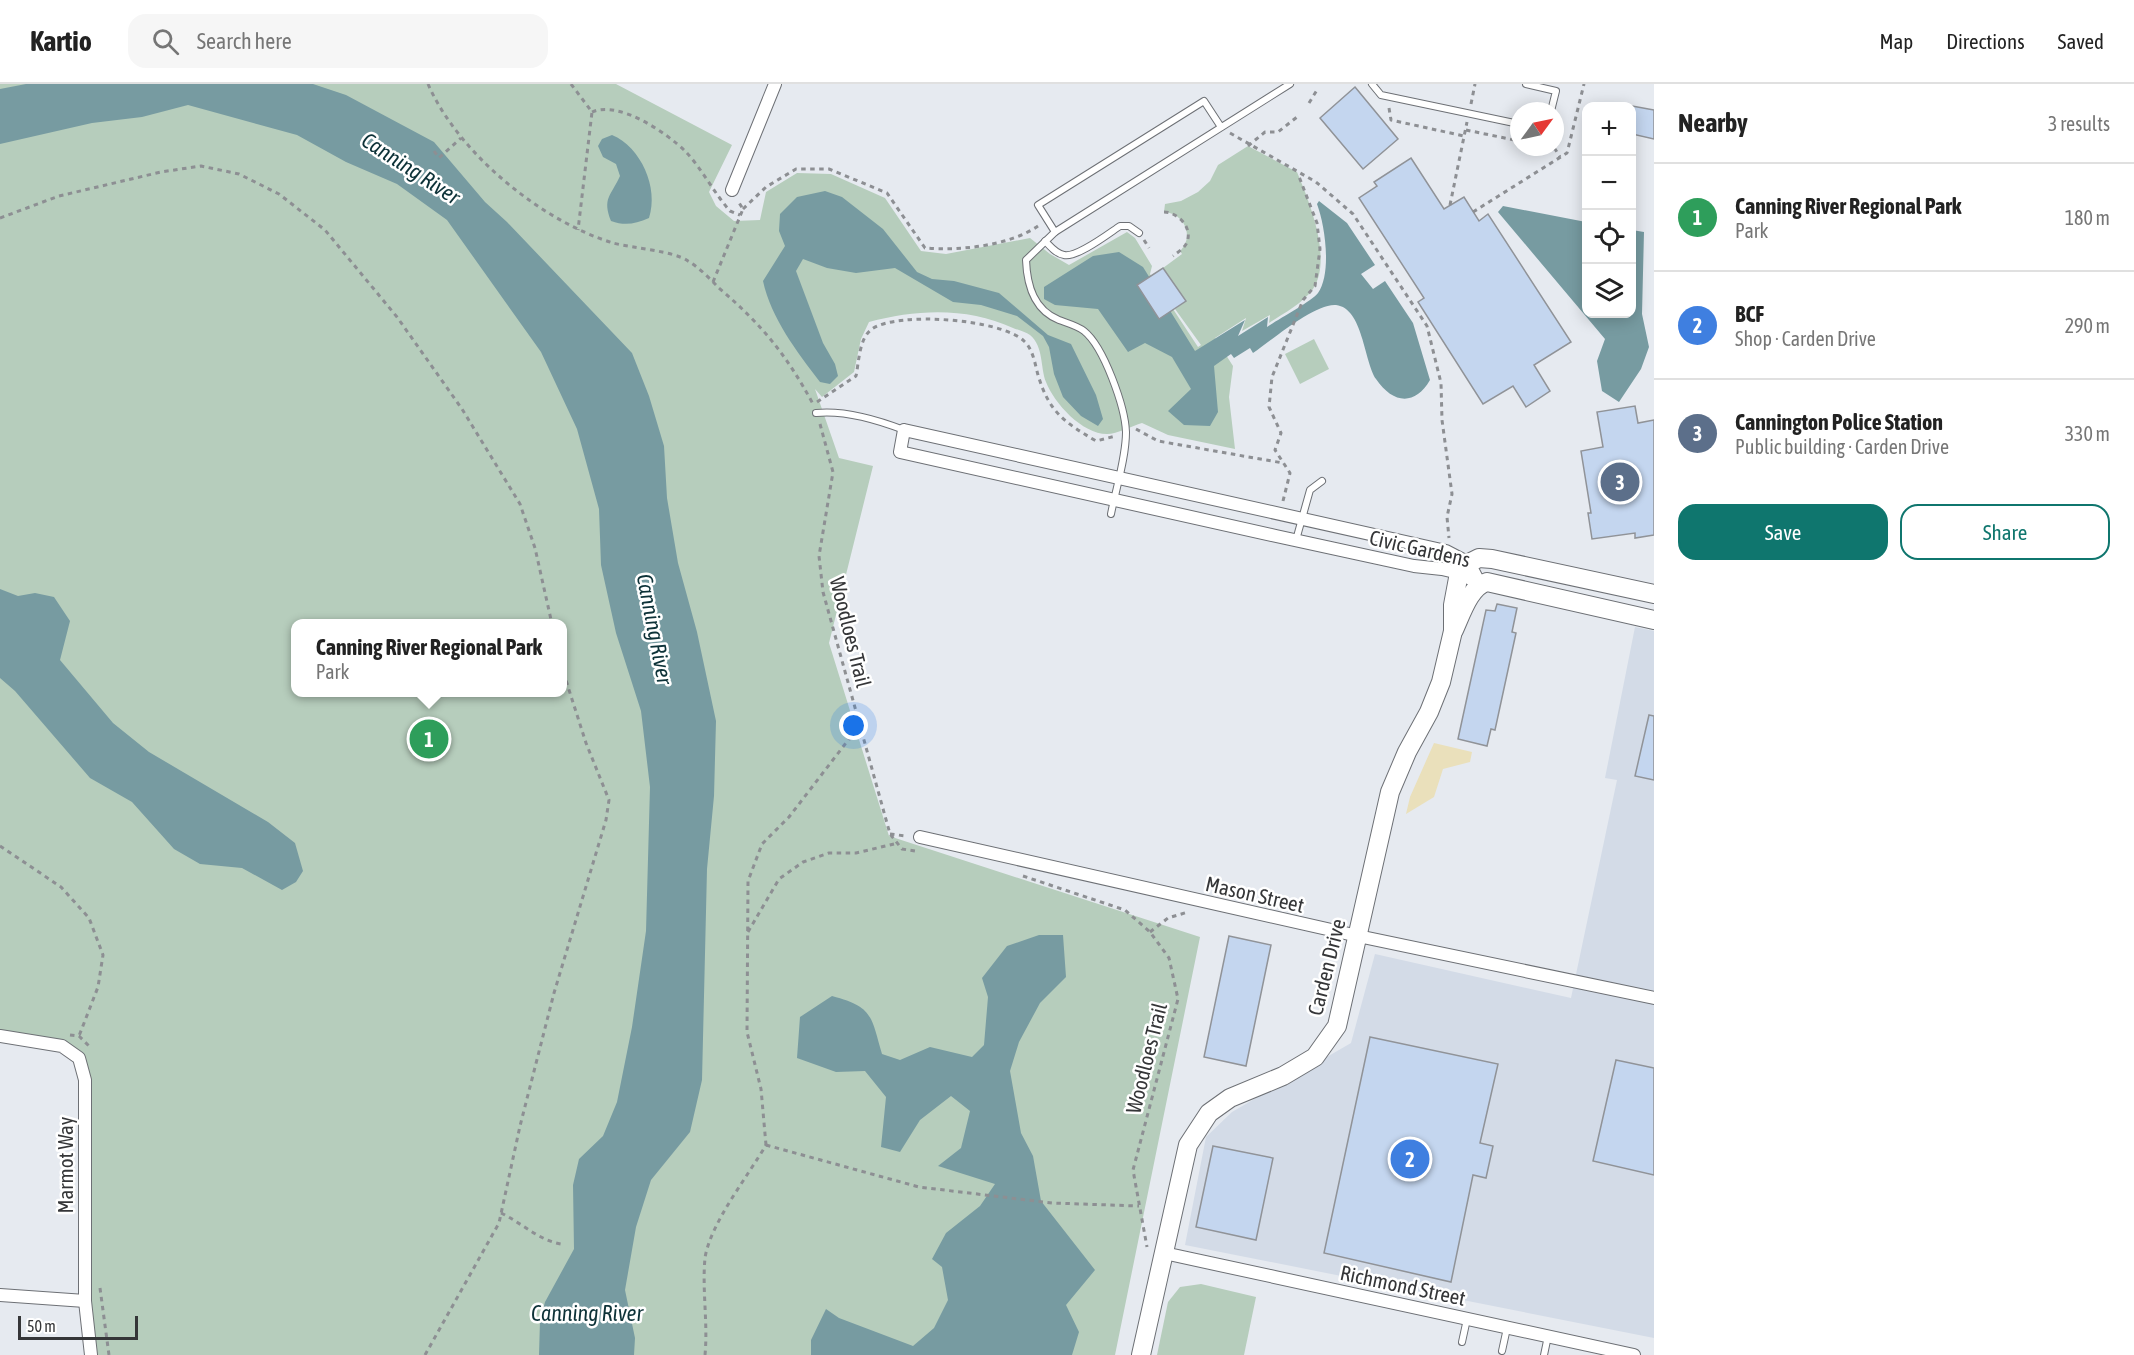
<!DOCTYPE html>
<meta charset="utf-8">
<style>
:root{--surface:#fff;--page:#f6f6f6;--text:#222;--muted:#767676;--line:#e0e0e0;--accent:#0f766e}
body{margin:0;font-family:"Asap Condensed",sans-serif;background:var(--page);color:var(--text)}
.controls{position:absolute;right:18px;top:18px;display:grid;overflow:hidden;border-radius:12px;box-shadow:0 3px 15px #0003}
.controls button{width:54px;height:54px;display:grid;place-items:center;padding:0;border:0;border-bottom:2px solid var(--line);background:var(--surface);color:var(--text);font:30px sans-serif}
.compass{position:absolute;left:1510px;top:18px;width:54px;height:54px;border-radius:50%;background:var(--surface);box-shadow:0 3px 15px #0003;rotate:57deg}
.scale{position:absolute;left:18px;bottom:15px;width:120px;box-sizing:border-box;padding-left:6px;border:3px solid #353638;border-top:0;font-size:16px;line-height:21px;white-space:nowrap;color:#353638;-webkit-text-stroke:4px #fff;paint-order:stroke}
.you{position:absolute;left:854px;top:642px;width:21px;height:21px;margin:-15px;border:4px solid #fff;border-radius:50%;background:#1a73e8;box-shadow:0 0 0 9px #1a73e833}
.badge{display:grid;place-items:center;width:39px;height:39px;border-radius:50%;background:var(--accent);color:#fff;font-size:20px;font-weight:700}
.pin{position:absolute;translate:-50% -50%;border:3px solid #fff;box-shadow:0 2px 6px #0006}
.popup{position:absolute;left:291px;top:535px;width:276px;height:78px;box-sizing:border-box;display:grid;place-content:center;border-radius:12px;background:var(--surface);filter:drop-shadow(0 2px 4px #0005);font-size:20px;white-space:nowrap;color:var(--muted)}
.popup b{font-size:22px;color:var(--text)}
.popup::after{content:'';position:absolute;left:50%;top:100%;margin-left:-12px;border:12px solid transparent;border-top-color:var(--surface)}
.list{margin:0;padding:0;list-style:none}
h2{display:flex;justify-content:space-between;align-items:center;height:78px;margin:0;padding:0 24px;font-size:26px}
h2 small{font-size:20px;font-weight:400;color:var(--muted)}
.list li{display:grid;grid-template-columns:39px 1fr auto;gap:18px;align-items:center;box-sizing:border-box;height:108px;padding:0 24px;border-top:2px solid var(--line)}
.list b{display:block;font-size:22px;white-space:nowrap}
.list p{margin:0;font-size:20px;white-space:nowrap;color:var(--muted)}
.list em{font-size:20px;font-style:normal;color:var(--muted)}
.actions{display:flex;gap:12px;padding:18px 24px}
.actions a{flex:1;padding:14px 0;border:2px solid var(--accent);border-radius:18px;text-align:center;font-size:21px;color:var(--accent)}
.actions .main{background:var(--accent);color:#fff}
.icon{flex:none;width:33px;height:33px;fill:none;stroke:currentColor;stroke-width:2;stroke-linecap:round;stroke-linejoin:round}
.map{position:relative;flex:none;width:1654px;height:1271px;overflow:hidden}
header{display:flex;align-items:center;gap:36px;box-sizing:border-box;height:84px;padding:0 30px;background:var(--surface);border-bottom:2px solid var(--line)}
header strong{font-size:28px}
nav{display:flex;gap:33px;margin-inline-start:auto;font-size:21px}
.search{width:420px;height:54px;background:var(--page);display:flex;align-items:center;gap:15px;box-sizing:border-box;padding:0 21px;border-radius:18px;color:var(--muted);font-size:22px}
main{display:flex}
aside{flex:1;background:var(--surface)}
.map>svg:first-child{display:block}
</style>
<header>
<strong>Kartio</strong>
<div class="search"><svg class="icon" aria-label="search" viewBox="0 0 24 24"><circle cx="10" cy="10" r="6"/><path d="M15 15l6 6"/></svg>Search here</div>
<nav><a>Map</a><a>Directions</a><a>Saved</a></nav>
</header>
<main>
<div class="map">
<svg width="1654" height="1271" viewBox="0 0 1654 1271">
<rect width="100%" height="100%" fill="#e6eaf0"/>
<polygon fill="#d3dbe7" points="1635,543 1654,547 1654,1254 1185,1161 1206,1053 1232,1028 1351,959 1375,870 1571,914 1617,696 1605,694"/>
<g fill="#b6cdbc" fill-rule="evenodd">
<path d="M0,0H616L732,61L709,108L716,122L734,137L760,136L766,108L797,89L831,90L885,114L921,167L946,170L1030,154L1050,170L1069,181L1127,148L1135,154L1152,182L1150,190L1198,263L1201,261L1175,225L1186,217L1163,184L1182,170L1180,167C1195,152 1184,129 1164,128L1165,120L1181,117L1198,108L1210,97L1218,81L1248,62L1297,88C1309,117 1333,175 1313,205C1302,220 1284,229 1269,239L1270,231L1242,247L1246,234L1215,254L1233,282L1229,313L1235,365L1168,351L1142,339C1132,342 1117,350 1107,350C1082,350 1054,319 1046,298C1040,283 1044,263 1030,251C1026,248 1018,246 1013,244C968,223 917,225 869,238L861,255L854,288L822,313L815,305L839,374L873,382L829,559L889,752L1200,853L1115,1271H94L80,967L0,951ZM296,540H562V608H296Z"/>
<polygon points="1314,255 1329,285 1300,300 1285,270"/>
<polygon points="1201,1200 1256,1213 1244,1271 1157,1271 1168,1218 1180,1203"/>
</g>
<polygon fill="#eae0bb" points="1434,659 1472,668 1470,678 1443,685 1434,713 1406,730 1410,713"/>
<g fill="#779ba1">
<polygon points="26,0 313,0 346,11 434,58 485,118 507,138 632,269 649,312 664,362 667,414 678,479 697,548 716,637 714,712 707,785 702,996 690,1048 651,1096 636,1143 625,1206 635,1254 634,1271 539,1271 540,1237 545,1218 574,1165 573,1101 579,1075 603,1052 617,1018 632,943 646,847 650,703 641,627 616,549 601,481 599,425 577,345 541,268 447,136 397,100 346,78 297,51 188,21 142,33 92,39 0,60 0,5"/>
<path d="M612,51C641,63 659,104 649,134C635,140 625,142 611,137C602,114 611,112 620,92L616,80L603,73L598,62L602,55Z"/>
<path d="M825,107L842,113L883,145L917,188L932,195L954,197L999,209L1048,251L1071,260L1096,311L1103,335L1098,342L1081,332L1063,313L1054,290L1049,263L1043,252L1017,232L981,221L953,218L895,184L856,189L827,184L803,175L796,187L823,259L835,280L838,292L830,300L820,298C797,268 771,234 763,197L785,162L779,147L780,130L797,113Z"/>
<path d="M1319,117L1347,139L1375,181L1361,190L1373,205L1385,197L1413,239L1430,296C1415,322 1393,320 1376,295C1364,277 1363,224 1336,221C1315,219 1272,256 1253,269L1250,264L1234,274L1231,270L1214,282L1218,328L1210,342L1184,341L1168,327L1191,305L1172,273L1145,259L1128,268L1098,225L1055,221L1044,215V203L1093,172L1119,168L1143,183L1195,267L1245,236L1238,252L1268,233L1267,243C1277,236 1312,217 1318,209C1332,189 1325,141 1317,120Z"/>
<polygon points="1503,122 1586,138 1586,230 1632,230 1632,146 1644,148 1642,230 1649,263 1641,285 1619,318 1602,307 1597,277 1605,255 1498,128"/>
<polygon points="0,505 18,512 35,509 54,513 70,537 60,576 113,639 149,668 268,738 295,759 303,787 296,798 282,806 242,784 200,780 174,765 132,718 90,694 15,607 0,594"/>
<path d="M1039,851H1063L1066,893L1040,919L1019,958L1010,987L1021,1049L1033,1072L1041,1117L1095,1186L1066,1221L1079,1248L1072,1271H811V1256L826,1225L839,1234L913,1262L934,1244L948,1216L942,1183L932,1175L946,1149L980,1122L995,1100L938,1082L961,1064L970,1027L951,1012L920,1036L900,1068L881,1063L886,1013L865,987L836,988L797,974L800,933L832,912C874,923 871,933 882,970L900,976L930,963L972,973L984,961L988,913L982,894L1007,862Z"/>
</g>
<g fill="#c4d6ef" stroke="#909398" stroke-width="1.5">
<polygon points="1355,3 1398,55 1363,85 1320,34"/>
<polygon points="1632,22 1654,26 1654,55 1632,50"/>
<polygon points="1411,74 1444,125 1464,113 1479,137 1488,130 1571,258 1534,281 1550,307 1526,323 1513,302 1483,320 1418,218 1424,214 1359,114 1377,102 1374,98"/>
<polygon points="1163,184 1186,217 1159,235 1137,201"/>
<polygon points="1635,322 1638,339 1654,336 1654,451 1635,454 1635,449 1592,455 1588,429 1591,429 1581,367 1603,363 1597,328"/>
<polygon points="1497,520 1517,524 1512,548 1516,549 1495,646 1491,645 1487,662 1458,655 1486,526 1495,527"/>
<polygon points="1649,631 1654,632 1654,696 1635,692"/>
<polygon points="1229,852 1271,861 1246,982 1204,973"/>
<polygon points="1370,953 1498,980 1480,1059 1493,1062 1486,1094 1473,1091 1451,1198 1324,1169"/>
<polygon points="1616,976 1654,984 1654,1091 1593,1077"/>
<polygon points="1213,1062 1273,1074 1256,1156 1196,1143"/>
</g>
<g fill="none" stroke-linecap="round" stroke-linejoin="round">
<g stroke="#6d7075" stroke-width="8">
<g id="lane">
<polyline points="1372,0 1381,11 1519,40"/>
<polyline points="1526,0 1556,7 1551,27"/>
<polyline points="1221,43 1204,17 1038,121 1055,148 1290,0"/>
<path d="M1055,148L1026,176C1027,202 1034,226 1059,236C1067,239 1078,242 1084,247C1104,263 1125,323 1126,348C1126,374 1116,404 1111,430"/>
<path d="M1045,157C1050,162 1056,170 1064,171C1077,174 1108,150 1120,142H1129L1139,149"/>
<path d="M816,329C844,326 878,336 904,346"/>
<polyline points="1296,456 1310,406 1322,397"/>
<polyline points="1462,1258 1467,1235"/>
<polyline points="1502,1267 1507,1244"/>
<polyline points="1544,1271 1548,1252"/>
</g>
</g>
<g stroke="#6d7075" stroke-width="14">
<g id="street">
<polyline points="732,106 775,0"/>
<polygon points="904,346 1446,467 1469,479 1480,500 1459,489 1442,485 1414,482 1276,452 900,368"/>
<polyline points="920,753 1358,852 1654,914"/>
<polyline points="0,952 62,962 79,974 85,996 85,1217 91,1271"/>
<polyline points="1164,1169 1634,1271"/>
<polyline points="0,1211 85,1217"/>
</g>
</g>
<g stroke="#6d7075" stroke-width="20">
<g id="secondary">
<path d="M1454,546C1461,531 1470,502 1487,498L1654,536"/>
<polyline points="1141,1271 1188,1061 1209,1029 1230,1014 1283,992 1315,973 1337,942 1390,708 1407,668 1429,628 1441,598 1453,547 1453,521 1459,489 1469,479 1479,474 1492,475 1654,510"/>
</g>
</g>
<g stroke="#8d8f93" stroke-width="3" stroke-dasharray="4.5 4.5" stroke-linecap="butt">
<path d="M428,0C458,69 541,137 613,159C632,164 674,167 688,177C700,184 710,195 719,204C762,241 786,270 813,320"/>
<polyline points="571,0 592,28 578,146"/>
<polyline points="1309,19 1317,6"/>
<polyline points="1471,20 1475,0"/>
<polyline points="1389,24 1391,36 1464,52"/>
<path d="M592,28C619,16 667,49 686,68C702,85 714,109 730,127L740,131"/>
<polyline points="1466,46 1519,57"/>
<polyline points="1230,49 1316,98 1353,130 1427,242 1441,299 1442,336 1452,410 1447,433 1449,454"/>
<polyline points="1248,62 1265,48 1278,48 1297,33"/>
<polyline points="1545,63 1555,65 1560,73"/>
<polyline points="434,67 439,74 461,54"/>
<polyline points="1450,121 1467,38"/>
<path d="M743,125L766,103L796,85H829L887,109L925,164C959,167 1009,162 1038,142"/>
<path d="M1164,128C1177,128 1193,143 1187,158C1185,164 1178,168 1173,172"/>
<polyline points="1473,128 1567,69 1584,0"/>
<polyline points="0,134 59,112 161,88 201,82 239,90 279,110 325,146 397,233 462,325 520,420 535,464 552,540"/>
<polyline points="1144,156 1149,164"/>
<polyline points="713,198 743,125 738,117"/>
<path d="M817,318L856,292C859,278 859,254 872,245C898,227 1001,235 1024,257C1033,265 1035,280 1038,291C1049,328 1064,338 1096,357L1116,352"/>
<polyline points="820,340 833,388 819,472 823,508 890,750 902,765 915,767"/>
<polyline points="1136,345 1158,357 1283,379"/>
<polyline points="1283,417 1290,389 1275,366 1281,349 1269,323 1272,293 1303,216 1315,202 1320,165 1317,139 1298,90"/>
<polyline points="890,750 906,752"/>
<polyline points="0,762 61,803 89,834 103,871 98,903 79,952"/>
<polyline points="1023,792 1125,826 1150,848 1169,874 1178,915 1133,1086 1147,1163"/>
<polyline points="748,848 779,795 803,778 829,769 856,769 894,760"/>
<polyline points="1150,848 1168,834 1188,828"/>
<polyline points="70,951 79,952 89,962"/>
<polyline points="766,1061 761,1005 747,948 748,797 762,760 789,733 849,655 864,652"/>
<polyline points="766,1061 919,1103 1052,1119 1139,1122"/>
<path d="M501,1129C522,1139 538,1156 561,1160"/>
<polyline points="100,1204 109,1271"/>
<polyline points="425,1271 499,1139 520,1042 554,909 606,736 609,716 586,659 562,584"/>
<path d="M705,1271C708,1239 702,1206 705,1174C710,1140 748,1092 766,1061"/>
</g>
<use href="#lane" stroke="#fff" stroke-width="6"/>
<use href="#street" stroke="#fff" stroke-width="12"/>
<use href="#secondary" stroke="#fff" stroke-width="18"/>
</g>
<g text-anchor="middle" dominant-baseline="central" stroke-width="5" stroke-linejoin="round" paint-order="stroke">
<g font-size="21" fill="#353638" stroke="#fff">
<text transform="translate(1420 464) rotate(13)">Civic Gardens</text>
<text transform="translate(851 548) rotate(76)">Woodloes Trail</text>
<text transform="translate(1255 810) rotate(13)">Mason Street</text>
<text transform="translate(1326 883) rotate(-76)">Carden Drive</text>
<text transform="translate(1146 974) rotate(-76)">Woodloes Trail</text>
<text transform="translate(65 1081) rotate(-90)">Marmot Way</text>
<text transform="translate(1403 1201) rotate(12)">Richmond Street</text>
</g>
<g font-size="22" font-style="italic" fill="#0d3238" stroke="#fff">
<text transform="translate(411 84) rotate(33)">Canning River</text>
<text transform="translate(655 545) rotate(79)">Canning River</text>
<text x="587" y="1229">Canning River</text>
</g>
</g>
</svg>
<div class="controls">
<button>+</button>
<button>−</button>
<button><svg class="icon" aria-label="locate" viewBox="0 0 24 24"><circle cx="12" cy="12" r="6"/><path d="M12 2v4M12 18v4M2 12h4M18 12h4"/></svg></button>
<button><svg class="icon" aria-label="layers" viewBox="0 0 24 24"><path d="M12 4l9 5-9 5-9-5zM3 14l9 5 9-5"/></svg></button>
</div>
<svg class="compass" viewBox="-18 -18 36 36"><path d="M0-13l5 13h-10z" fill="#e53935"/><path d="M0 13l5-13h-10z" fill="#767676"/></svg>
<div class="scale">50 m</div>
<div class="you"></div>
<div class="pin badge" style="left:429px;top:655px;background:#2e9e5b">1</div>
<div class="popup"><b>Canning River Regional Park</b>Park</div>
<div class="pin badge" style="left:1410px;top:1075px;background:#3f7fe0">2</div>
<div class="pin badge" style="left:1620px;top:398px;background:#5c6f8a">3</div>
</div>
<aside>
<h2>Nearby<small>3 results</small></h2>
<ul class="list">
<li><span class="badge" style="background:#2e9e5b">1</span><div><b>Canning River Regional Park</b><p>Park</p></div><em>180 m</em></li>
<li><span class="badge" style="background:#3f7fe0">2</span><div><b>BCF</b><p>Shop · Carden Drive</p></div><em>290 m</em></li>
<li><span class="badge" style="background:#5c6f8a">3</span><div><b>Cannington Police Station</b><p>Public building · Carden Drive</p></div><em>330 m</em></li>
</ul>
<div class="actions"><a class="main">Save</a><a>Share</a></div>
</aside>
</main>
